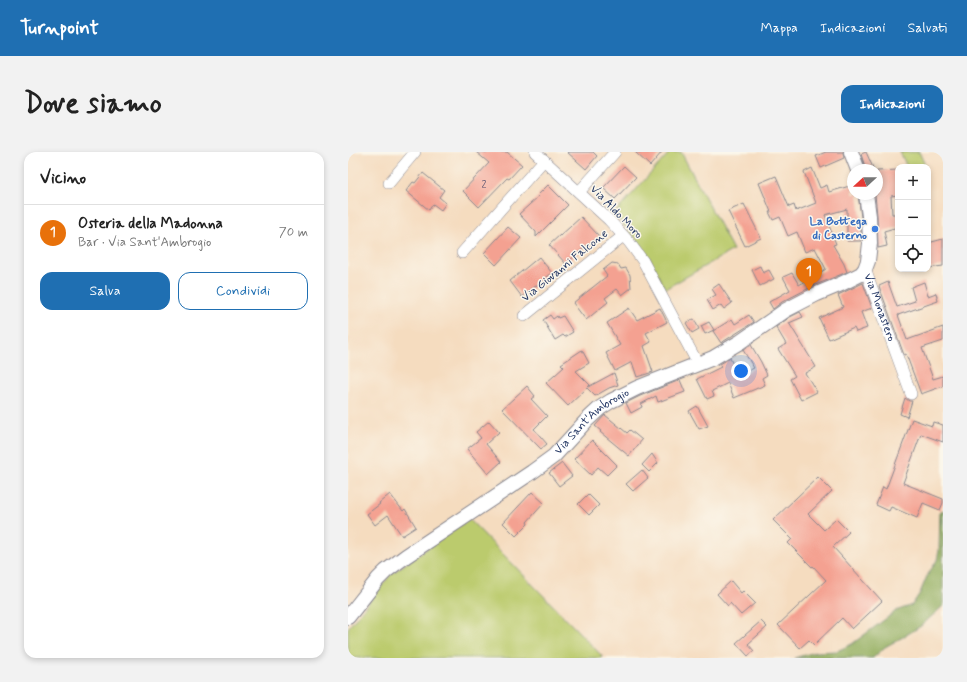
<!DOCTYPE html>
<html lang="it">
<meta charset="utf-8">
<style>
:root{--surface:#fff;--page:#f2f2f2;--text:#222;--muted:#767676;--line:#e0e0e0;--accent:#1f6fb2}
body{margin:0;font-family:Mynerve,sans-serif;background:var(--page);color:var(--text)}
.controls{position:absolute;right:12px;top:12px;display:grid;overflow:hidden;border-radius:8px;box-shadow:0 2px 6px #0003}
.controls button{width:36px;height:36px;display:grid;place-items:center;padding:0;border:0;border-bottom:1px solid var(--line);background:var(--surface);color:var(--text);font:20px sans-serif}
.compass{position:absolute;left:499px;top:12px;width:36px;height:36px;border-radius:50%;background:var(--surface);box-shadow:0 2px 6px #0003;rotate:249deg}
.you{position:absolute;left:393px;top:219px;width:14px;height:14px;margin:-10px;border:3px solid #fff;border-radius:50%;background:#1a73e8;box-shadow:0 0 0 6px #1a73e833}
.badge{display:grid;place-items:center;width:26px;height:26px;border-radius:50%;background:var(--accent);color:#fff;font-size:13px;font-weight:700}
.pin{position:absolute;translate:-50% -33px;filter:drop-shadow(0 1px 2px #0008)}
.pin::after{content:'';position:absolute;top:21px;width:14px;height:12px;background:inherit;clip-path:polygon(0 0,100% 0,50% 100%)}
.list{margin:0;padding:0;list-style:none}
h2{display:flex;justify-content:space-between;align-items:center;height:52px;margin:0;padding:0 16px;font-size:17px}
h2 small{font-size:13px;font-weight:400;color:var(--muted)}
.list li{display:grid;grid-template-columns:26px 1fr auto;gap:12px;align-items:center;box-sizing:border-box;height:56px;padding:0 16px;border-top:1px solid var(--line)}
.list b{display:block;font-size:15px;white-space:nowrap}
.list p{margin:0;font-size:13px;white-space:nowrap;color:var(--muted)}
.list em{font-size:13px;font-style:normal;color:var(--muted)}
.actions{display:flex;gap:8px;padding:12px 16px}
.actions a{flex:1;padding:9px 0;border:1px solid var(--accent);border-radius:12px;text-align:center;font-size:14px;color:var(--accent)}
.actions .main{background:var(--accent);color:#fff}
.icon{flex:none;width:22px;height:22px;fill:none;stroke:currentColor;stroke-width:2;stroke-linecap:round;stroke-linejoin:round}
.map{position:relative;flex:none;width:595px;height:506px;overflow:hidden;border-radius:12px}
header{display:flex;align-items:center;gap:24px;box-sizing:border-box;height:56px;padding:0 20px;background:var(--accent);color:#fff}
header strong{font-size:19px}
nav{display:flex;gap:22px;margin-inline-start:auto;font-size:14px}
.intro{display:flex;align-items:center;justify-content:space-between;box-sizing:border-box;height:96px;padding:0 24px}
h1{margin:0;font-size:28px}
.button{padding:10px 18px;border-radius:12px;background:var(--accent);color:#fff;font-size:14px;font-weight:700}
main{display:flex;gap:24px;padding:0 24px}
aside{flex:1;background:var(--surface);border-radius:12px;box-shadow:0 2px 6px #0003}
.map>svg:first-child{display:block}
</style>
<header>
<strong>Turnpoint</strong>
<nav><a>Mappa</a><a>Indicazioni</a><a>Salvati</a></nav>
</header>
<div class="intro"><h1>Dove siamo</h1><a class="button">Indicazioni</a></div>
<main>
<aside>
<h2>Vicino<small></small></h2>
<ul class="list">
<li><span class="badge" style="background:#e8710a">1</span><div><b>Osteria della Madonna</b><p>Bar · Via Sant'Ambrogio</p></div><em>70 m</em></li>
</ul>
<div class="actions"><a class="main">Salva</a><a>Condividi</a></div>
</aside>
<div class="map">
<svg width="595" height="506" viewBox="0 0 595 506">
<rect width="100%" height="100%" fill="#fbf7ec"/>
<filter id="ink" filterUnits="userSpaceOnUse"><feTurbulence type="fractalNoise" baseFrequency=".025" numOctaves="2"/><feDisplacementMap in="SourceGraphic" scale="8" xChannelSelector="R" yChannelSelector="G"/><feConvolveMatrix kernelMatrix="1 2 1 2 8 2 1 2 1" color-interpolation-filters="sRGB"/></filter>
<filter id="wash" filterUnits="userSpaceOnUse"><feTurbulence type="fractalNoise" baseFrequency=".012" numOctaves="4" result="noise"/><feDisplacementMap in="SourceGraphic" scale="16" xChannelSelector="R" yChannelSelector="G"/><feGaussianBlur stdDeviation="0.9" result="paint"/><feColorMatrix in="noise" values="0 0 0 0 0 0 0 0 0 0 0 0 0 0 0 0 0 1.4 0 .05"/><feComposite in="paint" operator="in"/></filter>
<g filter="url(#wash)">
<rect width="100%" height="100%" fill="#f5dcbf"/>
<g fill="#bbcb6d" stroke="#6b7d66">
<polygon points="322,0 333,0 385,98 317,137 299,101 287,86 266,62"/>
<polygon points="552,0 571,0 578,15 559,15"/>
<polygon points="121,367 254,504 253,506 0,506 0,476 43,422"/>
</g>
<polygon fill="#94af60" stroke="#586f5f" points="595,358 595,454 573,474 555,485 537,495 525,506 446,506 467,500 489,499 504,492 548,459 564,453 572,441 579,424 589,408 591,399 592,360"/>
<g id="blocks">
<g fill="#f4a191">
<polygon points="128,0 159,0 174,13 161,27 159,26 131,55 115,39 141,11"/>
<polygon points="219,0 245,0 249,4 238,17"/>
<polygon points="287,0 314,0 302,14"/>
<polygon points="478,0 495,0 496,6 473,16 468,4"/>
<polygon points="518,0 526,18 518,18 513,2"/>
<polygon points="276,14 288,25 267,47 255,36"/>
<polygon points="464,16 472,36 479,33 481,40 505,33 505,42 510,42 513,65 513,89 499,89 499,57 477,63 488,92 485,93 496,112 499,120 465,134 434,150 425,157 421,150 442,138 435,125 444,121 451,133 478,117 467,96 457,100 449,80 440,84 432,65 425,68 421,60 423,60 411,31 428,24 441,55 446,53 448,59 468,51 456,20"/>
<polygon points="550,18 550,43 543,44 544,62 550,62 550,75 536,79 539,94 530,96 529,64 527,42 529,42 529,19"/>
<polygon points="75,21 96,38 91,45 98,51 93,58 85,52 81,58 58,39 65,30 67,31"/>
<polygon points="200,33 220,53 188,85 188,80 171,62 191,44 190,43"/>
<polygon points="396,52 413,86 397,94 380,59"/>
<polygon points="233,65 251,84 240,94 239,93 218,112 201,93 212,83 212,84"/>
<polygon points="160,75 173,86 148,113 136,101"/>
<polygon points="595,87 595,114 580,116 580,91"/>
<polygon points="191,105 204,121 174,145 162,129"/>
<polygon points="264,111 270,112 273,117 278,116 282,123 283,136 274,143 269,137 257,146 260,150 238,168 225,151 259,124 255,118"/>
<polygon points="412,114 415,121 421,118 426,127 412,134 404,118"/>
<polygon points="540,130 549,155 567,149 563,135 576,130 580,144 588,141 590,149 550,163 559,188 595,175 595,189 574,196 585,227 595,224 595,234 573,242 558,202 556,203 531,134"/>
<polygon points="515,131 524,156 513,160 519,176 508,180 506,176 481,187 471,166 495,155 490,143"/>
<polygon points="371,132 384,151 376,157 373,153 365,158 359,148 368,143 364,137"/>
<polygon points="281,156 289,168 312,156 319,170 298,181 303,190 296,194 305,220 289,225 284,210 267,219 258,201 272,193 259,171"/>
<polygon points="452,160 455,165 441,171 468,215 457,221 469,240 453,248 442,227 447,224 430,197 438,192 428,175 442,165"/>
<polygon points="202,163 205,167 209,164 210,166 215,164 225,180 217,185 215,183 207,188 195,168"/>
<polygon points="401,163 406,170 373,191 365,179 384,167 387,172"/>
<polygon points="346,167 351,177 344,181 338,171"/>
<polygon points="361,170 366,178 357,182 353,174"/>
<polygon points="403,193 413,210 419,223 414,226 417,233 386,246 380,231 364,239 366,244 359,247 349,227 373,215 372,212 382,206 390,224 406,216 395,198"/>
<polygon points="234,198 241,211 228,219 242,233 240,235 266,221 270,233 261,236 247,244 239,236 220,254 198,231 216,215 213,212"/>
<polygon points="332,228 337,240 310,250 308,244 293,252 294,255 283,261 278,251 292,244"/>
<polygon points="179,234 187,244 183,247 199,264 186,277 199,292 193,297 154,257"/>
<polygon points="557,246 561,249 564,249 559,265 552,262"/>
<polygon points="349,254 360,274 351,277 341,259"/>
<polygon points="257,263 279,281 282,278 294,288 281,304 252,280 253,279 247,274"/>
<polygon points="564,267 584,274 585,270 595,273 595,290 573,282 555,331 595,347 595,351 592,358 575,351 569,366 543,355 541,359 528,353 535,335 538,337"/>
<polygon points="141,269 151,280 138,292 153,310 140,322 119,297 133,286 128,280"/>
<polygon points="244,288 269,313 259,323 250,315 243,323 226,307"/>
<polygon points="304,302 310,311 301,320 294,313"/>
<polygon points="214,311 224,324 211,334 201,321"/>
<polygon points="294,318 300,326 285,339 278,332"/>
<polygon points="470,325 484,339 460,362 476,378 488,367 501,380 485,395 534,449 504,477 494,466 466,493 461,488 452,496 430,473 478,428 465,414 464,415 440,391 444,387 425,368"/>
<polygon points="184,340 196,351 179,370 180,372 168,384 155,371"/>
<polygon points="42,342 55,359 57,357 68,375 54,384 40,363 27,373 19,362 32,352 31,351"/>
<polygon points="240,342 251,353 241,363 230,352"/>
<polygon points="383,429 393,441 395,439 407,451 393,463 382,451 380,454 369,442"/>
<polygon points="413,469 419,475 400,492 406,499 400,504 388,491"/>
</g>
</g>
</g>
<g filter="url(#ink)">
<use href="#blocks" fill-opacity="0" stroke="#88868e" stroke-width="1"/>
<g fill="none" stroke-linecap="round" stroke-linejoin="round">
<g stroke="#88868e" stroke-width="12">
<g id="minor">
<polyline points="187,0 261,68 281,90 295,109 350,212"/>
<polyline points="41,31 67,0"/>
<polyline points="231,40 267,0"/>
<polyline points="114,101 196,8"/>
<path id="s1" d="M517,117L563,242"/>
<polyline points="176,164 275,84"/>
</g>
</g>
<g stroke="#88868e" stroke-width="16">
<g id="tertiary">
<polyline points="503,0 510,18"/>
<path id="s2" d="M0,465L30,427L38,419L58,404L184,320L206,304L239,268L252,256L263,249L289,236L365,206L392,190L438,158L469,142L493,132L513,122L517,117L520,109L522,91L521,64L518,42"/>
</g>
</g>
<use href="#minor" stroke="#fff" stroke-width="11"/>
<use href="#tertiary" stroke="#fff" stroke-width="14"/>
</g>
</g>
<circle fill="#3f7fe0" stroke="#fbf7ec" stroke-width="1.5" cx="527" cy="77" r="4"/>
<g text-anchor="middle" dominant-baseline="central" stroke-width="3" stroke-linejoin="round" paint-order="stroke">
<g font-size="10" fill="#514c6b">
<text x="136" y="33">2</text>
</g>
<g font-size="12" fill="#1b2f5e" stroke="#fbf7ec">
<text transform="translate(268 60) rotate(46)">Via Aldo Moro</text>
<text transform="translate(217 114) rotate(-39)">Via Giovanni Falcone</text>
<text stroke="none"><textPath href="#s1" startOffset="41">Via Monastero</textPath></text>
<text stroke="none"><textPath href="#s2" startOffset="315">Via Sant'Ambrogio</textPath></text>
</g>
<g font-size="12" font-weight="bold" fill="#366cbe" stroke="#fbf7ec" text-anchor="end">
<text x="519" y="70">La Bottega<tspan x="519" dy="14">di Casterno</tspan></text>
</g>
</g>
</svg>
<div class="controls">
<button>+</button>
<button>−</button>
<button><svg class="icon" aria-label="locate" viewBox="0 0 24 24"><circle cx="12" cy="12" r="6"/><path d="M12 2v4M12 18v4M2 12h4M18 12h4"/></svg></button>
</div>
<svg class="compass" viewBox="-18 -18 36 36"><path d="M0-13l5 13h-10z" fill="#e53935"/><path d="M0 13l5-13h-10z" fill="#767676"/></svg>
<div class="you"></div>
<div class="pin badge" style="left:461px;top:139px;background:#e8710a">1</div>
</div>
</main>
